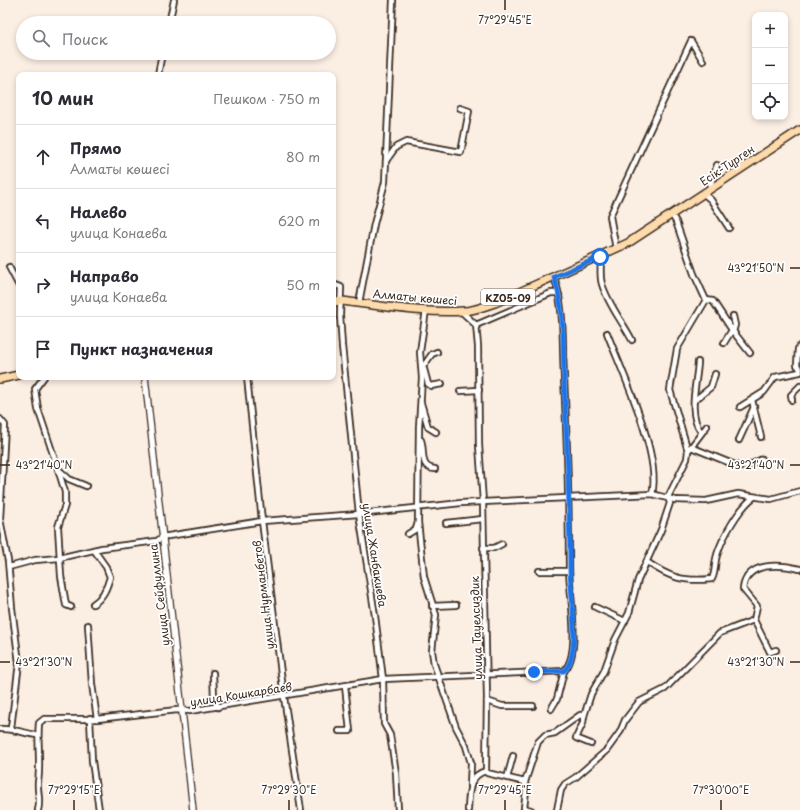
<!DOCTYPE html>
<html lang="ru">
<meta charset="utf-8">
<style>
:root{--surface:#fff;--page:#f2f2f3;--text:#2b2b33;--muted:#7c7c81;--line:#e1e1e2}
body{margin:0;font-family:"Playpen Sans",sans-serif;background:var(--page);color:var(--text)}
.controls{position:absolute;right:12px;top:12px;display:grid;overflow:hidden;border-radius:8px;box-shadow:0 2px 6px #0003}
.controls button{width:36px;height:36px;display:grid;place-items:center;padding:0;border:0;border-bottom:1px solid var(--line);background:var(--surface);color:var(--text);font:20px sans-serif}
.stop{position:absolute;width:12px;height:12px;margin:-9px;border:3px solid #1a73e8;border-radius:50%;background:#fff}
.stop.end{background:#1a73e8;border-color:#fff;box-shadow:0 1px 4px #0008}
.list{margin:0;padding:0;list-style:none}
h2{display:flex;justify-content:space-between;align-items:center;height:52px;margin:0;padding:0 16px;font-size:17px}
h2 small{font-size:13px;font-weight:400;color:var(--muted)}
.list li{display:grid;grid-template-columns:26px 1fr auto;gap:12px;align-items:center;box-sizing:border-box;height:64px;padding:0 16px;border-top:1px solid var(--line)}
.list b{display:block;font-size:15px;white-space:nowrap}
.list p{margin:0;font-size:13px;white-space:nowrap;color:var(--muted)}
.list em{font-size:13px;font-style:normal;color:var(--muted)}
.icon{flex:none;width:22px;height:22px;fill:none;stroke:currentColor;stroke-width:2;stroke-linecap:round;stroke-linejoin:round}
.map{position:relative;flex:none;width:800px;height:810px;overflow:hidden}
.search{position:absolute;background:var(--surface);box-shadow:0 2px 6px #0003;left:16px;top:16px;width:320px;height:44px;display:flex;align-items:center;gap:10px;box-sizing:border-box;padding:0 14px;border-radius:22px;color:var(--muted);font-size:15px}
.panel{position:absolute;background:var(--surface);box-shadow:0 2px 6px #0003;left:16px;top:72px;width:320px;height:308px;border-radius:8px}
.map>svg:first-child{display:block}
</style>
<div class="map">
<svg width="800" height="810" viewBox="0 0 800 810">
<rect width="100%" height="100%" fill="#fbeee3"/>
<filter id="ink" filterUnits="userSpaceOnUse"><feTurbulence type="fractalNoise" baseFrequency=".025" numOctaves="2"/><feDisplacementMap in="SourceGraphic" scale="8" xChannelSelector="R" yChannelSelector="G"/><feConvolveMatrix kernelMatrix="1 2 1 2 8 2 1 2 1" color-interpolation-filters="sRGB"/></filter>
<g filter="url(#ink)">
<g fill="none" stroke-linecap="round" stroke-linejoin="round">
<g stroke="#3b2a1e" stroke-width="8">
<g id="minor">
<polyline points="169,23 174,0"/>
<polyline points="158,75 162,53"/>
<polyline points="386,161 396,147 406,142 461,152 469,111 460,108"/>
<polyline points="709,189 717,165"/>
<polyline points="704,194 711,200 729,228"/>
<polyline points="672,215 676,222 694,274 706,300 677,349 670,390 688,451"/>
<polyline points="616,249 610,216 691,41 703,61"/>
<path d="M600,257C602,261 599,275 602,284C608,304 622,321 632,340"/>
<polyline points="9,267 19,286"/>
<polyline points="333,284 341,287 340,315 342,346 359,514 375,616 383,679 384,724 390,735 396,773 398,810"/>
<polyline points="706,300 713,301 732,330 724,343"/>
<polyline points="359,303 374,224 385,182 393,0"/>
<polyline points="462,312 476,325 478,346 479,445 483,502 487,697 486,771 487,773 525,782 538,742 545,735 555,733 580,715 584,716 583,723 576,738 591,744"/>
<polyline points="733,316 735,325 733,332"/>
<polyline points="476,325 551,293 556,293 559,295"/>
<polyline points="732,330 750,353"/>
<path d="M607,333C622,372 662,455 652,494"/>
<polyline points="800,346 798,349 797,365 800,369"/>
<polyline points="437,352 432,354 422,368 424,369 428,384 431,386 442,384"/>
<path d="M698,362C697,383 687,414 701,432"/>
<polyline points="44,377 35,389 38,409 58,469 69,479 86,486"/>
<polyline points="247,377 262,521 284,697 301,810"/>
<polyline points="460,391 479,390"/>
<polyline points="695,400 711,387 715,374"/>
<polyline points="752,400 761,437"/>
<polyline points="792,400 791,395 800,386"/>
<polyline points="421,403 428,427 436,432"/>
<polyline points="740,407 764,392 775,377 800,372"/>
<polyline points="0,419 5,425 0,519 8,561 12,608 19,663 11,728"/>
<path d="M421,440C425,452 419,468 435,469"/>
<polyline points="739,440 754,407"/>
<polyline points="691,447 740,467 750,465 762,459"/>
<polyline points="58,469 65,492 65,505 58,527 61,576 66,605 71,607"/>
<polyline points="668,497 687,459 688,451 707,426"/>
<polyline points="418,522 424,577 436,615 432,651 434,664 456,727 466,746 471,763 470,786"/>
<polyline points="446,523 483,519"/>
<polyline points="408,534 416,529 418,522 419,427 422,378 420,352 426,310"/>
<polyline points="483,548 494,548 502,544"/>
<path d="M647,562C670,578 684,582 712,579C716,571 714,564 717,555C722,538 739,508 754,497"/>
<polyline points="9,567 35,560 59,558 102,548 157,541 162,537 262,521 359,514 461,503 652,494 675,500 706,501 738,494 771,499 800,491"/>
<polyline points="539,571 569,571"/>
<path d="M93,604C103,598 107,588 110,577L106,567L94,550"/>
<polyline points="432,606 456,605"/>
<polyline points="595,607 625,621"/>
<polyline points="754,620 770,652 776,650"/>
<polyline points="88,625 92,684 97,719"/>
<polyline points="213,673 214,698 218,707"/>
<polyline points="487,701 502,706 533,706"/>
<polyline points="551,709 557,699 564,671"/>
<polyline points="584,716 591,694 604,671 615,640 629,613 638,580 661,530 670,503 668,497"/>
<polyline points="90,718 92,761 99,810"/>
<path d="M0,729C14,728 25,734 38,735"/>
<polyline points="339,731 350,731 345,686"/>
<polyline points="507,778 513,756"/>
<polyline points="525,782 526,791 524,808 531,810"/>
<path d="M38,810C41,800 37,792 38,782C41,762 37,743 39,723L44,719H97L177,710L190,711L383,679L564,671C582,654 569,593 569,568C569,504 567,440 564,377C562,344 565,308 554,277"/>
<path d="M468,810C469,794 468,775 486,771"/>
<path d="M557,810L561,790L565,784L576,777L607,750L620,732L625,720L639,702L665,689L720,633L754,620L757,606L743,589C746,561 780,564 800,569"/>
</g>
</g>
<g stroke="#3b2a1e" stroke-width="8">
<polyline id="tertiary" points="145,377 193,810"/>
</g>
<g stroke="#3b2a1e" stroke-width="10">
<g id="primary">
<path d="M333,302L341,301C378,305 426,314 463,311C474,311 485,306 495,303L628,243L800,130"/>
<polyline points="0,379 19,375"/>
</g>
</g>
<use href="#minor" stroke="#fff" stroke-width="4.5"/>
<use href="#tertiary" stroke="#fff" stroke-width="5.5"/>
<use href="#primary" stroke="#fedbac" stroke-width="7"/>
</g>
</g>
<g fill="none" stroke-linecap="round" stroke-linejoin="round" filter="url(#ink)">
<path stroke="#1a73e8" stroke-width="5" d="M534,672L564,671C582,655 570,592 570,568C570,505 567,442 564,380C563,346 565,309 554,277L600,257"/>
</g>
<path fill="none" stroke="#3b2a1e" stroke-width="1.5" d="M505,0V10M790,268H800M0,465H10M790,465H800M0,662H10M790,662H800M74,800V810M289,800V810M505,800V810M721,800V810"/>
<g text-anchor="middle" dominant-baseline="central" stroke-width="3.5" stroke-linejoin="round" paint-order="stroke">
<rect fill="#fff" stroke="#766a62" stroke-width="1" x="481" y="289" width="54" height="16" rx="3"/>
<g font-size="10" font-weight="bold" fill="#3b2a1e">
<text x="508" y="297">KZ05-09</text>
</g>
<g font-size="11" fill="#3b2a1e" stroke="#fff">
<text transform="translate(727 165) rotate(-34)">Есік-Түрген</text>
<text transform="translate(415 297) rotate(5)">Алматы көшесі</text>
<text transform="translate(375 555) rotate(81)">улица Жанбакиева</text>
<text transform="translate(159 595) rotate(-97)">улица Сейфуллина</text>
<text transform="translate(263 595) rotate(-97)">улица Нурманбетов</text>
<text transform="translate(476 628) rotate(-92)">улица Тауелсиздик</text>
<text transform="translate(241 694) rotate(-9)">улица Кошкарбаев</text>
</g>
</g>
<g font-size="10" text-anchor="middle" fill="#3b2a1e" stroke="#fff" stroke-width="3.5" stroke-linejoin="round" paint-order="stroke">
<text x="505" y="24">77°29'45"E</text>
<text x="756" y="272">43°21'50"N</text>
<text x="44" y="469">43°21'40"N</text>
<text x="756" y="469">43°21'40"N</text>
<text x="44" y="666">43°21'30"N</text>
<text x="756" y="666">43°21'30"N</text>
<text x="74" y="794">77°29'15"E</text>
<text x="289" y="794">77°29'30"E</text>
<text x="505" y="794">77°29'45"E</text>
<text x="721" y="794">77°30'00"E</text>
</g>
</svg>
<div class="controls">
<button>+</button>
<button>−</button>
<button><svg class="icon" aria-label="locate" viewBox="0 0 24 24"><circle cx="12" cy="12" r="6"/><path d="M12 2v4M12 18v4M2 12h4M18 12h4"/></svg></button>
</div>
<div class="stop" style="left:600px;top:257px"></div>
<div class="stop end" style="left:534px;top:672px"></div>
<div class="search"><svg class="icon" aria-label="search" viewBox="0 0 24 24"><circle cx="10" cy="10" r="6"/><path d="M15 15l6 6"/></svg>Поиск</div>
<section class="panel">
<h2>10 мин<small>Пешком · 750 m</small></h2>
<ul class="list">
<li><svg class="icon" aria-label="ahead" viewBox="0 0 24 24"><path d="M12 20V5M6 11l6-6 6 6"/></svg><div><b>Прямо</b><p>Алматы көшесі</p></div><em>80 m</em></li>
<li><svg class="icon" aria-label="left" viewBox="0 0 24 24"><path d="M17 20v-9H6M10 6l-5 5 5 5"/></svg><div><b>Налево</b><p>улица Конаева</p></div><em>620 m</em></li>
<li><svg class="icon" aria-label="right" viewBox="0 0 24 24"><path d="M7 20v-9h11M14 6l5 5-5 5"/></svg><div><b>Направо</b><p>улица Конаева</p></div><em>50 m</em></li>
<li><svg class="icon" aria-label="arrive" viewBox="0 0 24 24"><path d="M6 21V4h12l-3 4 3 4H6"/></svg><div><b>Пункт назначения</b></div></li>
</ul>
</section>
</div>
